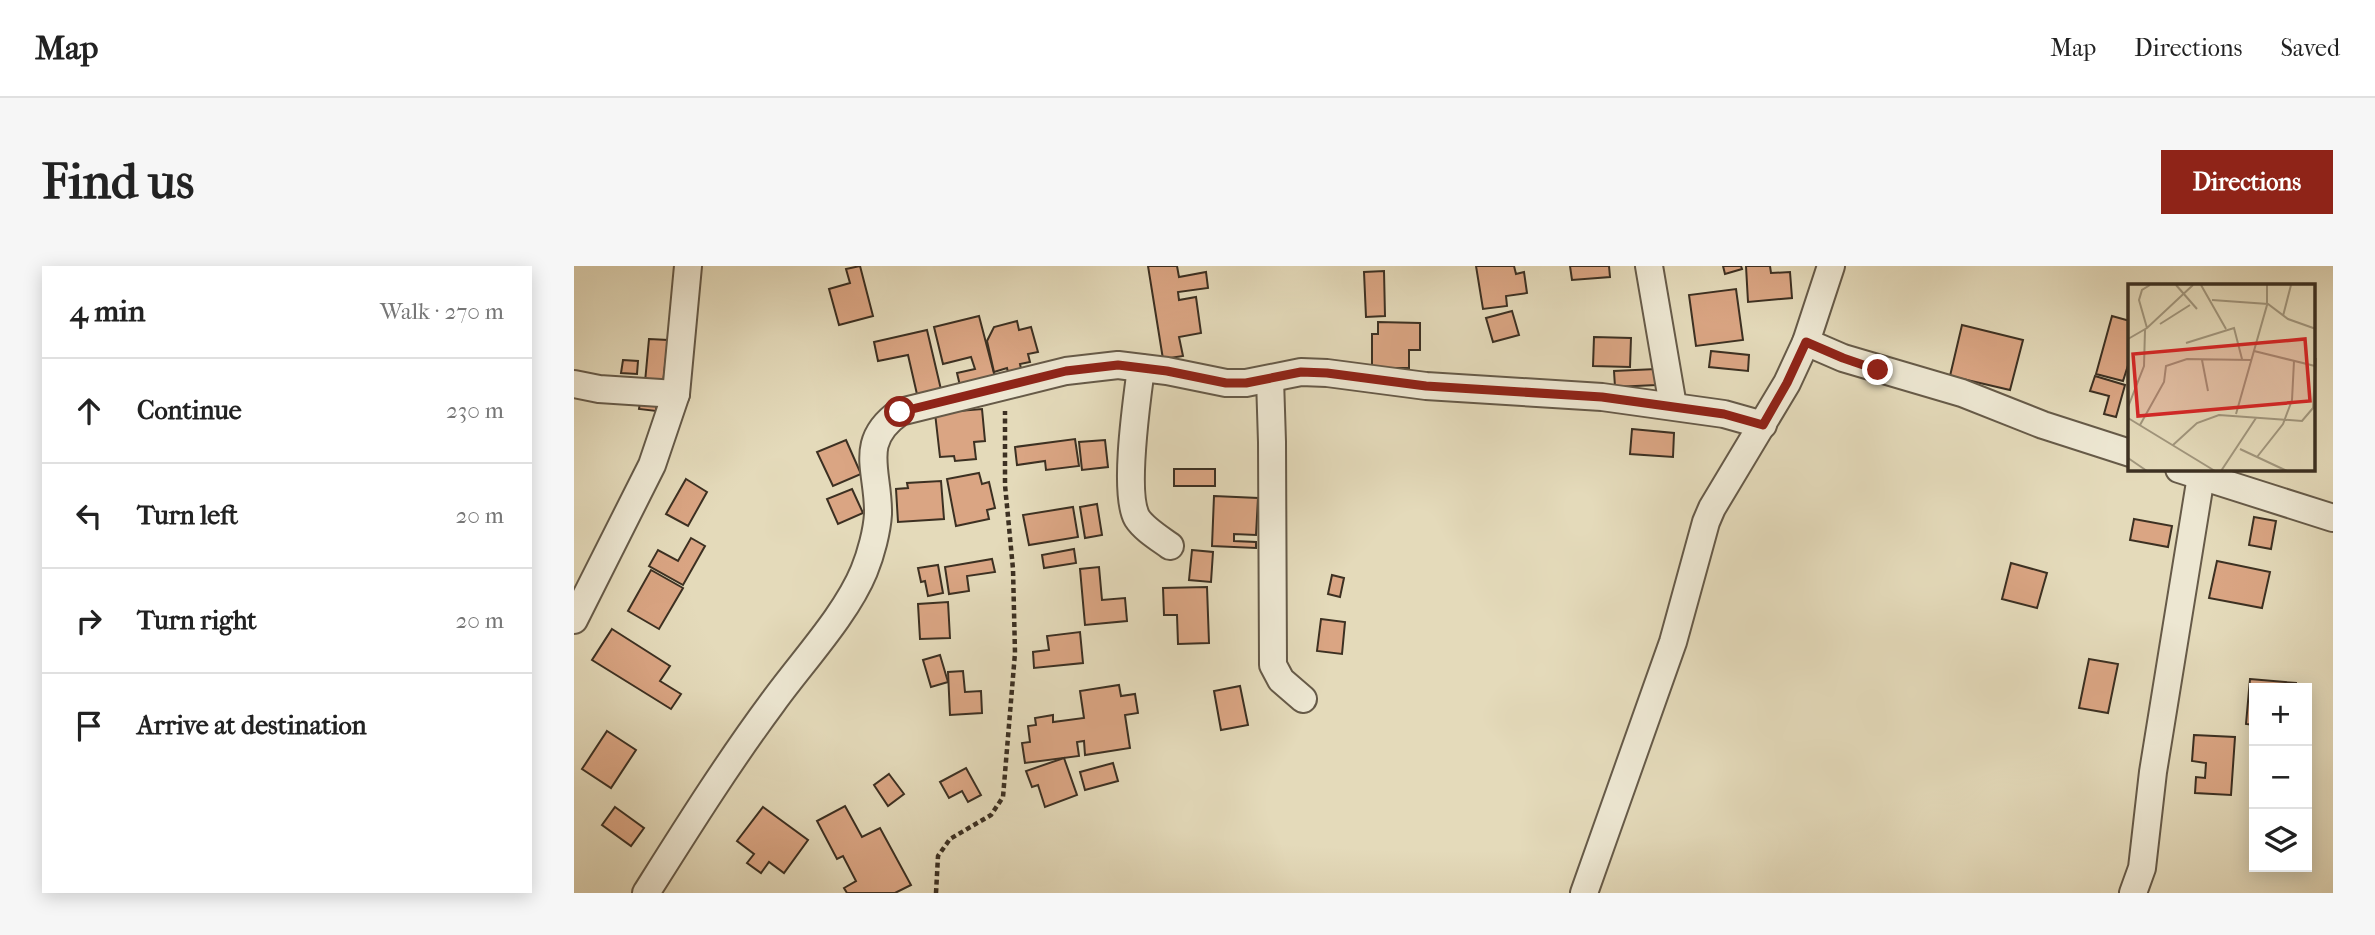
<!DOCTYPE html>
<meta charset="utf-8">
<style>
:root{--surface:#fff;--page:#f6f6f6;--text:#222;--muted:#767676;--line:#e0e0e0;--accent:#8f2418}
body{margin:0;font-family:"IM FELL French Canon",serif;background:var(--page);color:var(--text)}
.controls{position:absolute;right:21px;bottom:21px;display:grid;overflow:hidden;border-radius:0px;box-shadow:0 4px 18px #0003}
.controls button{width:63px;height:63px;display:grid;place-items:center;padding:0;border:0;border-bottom:2px solid var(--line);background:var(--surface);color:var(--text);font:35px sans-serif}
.stop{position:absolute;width:21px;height:21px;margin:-16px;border:5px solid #8f2418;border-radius:50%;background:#fff}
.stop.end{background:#8f2418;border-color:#fff;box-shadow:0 2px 7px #0008}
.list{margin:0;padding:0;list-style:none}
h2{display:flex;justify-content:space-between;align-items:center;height:91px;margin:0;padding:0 28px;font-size:30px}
h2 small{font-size:23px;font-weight:400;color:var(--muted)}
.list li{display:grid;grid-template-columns:46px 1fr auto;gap:21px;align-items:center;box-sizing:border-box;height:105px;padding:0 28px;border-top:2px solid var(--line)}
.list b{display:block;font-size:26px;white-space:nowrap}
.list em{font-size:23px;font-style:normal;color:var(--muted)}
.icon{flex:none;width:38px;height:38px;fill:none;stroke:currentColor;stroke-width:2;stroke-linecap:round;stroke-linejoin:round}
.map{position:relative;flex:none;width:1759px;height:627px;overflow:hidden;border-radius:0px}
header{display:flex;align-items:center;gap:42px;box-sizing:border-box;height:98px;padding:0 35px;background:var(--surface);border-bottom:2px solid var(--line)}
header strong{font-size:33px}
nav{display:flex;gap:38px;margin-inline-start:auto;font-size:24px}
.intro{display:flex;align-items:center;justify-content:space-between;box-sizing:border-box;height:168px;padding:0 42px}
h1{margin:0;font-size:49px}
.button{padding:18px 32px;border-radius:0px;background:var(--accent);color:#fff;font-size:24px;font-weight:700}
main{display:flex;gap:42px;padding:0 42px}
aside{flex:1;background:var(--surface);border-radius:0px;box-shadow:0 4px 18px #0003}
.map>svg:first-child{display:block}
</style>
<header>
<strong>Map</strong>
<nav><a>Map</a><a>Directions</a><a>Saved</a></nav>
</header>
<div class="intro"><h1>Find us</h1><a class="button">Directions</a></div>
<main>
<aside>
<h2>4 min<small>Walk · 270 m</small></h2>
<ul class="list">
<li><svg class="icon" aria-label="ahead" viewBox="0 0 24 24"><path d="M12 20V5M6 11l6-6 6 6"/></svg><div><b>Continue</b></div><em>230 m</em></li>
<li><svg class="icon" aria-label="left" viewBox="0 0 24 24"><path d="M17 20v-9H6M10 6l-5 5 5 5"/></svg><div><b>Turn left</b></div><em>20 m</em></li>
<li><svg class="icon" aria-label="right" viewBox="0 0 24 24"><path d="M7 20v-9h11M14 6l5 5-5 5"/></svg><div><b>Turn right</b></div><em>20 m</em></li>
<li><svg class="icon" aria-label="arrive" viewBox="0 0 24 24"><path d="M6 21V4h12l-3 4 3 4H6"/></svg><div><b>Arrive at destination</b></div></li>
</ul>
</aside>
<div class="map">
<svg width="1759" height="627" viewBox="0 0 1759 627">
<rect width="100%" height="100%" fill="#e4daba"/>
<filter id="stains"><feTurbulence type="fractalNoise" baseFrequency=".00286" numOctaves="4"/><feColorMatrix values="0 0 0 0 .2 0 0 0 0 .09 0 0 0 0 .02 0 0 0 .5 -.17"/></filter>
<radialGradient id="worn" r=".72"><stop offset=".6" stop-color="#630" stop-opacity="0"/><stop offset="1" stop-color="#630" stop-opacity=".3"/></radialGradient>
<g fill="#daa583" stroke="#3c3022" stroke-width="2">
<polygon points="286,0 299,50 265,59 255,23 276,17 272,3"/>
<polygon points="574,0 603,0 605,11 632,6 634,22 604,26 605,34 622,31 627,67 605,71 609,90 589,93"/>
<polygon points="902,0 940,0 942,8 950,6 953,27 932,30 933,40 909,43"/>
<polygon points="996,0 1035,0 1036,11 998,14"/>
<polygon points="1149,0 1167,0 1168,3 1151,8"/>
<polygon points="1172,0 1196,0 1197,7 1216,6 1218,32 1174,36"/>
<polygon points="810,5 811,50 792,51 790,6"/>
<polygon points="1162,23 1169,74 1122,80 1115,29"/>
<polygon points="938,45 945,69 919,76 912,52"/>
<polygon points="405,50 422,115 387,124 383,107 401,103 397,91 369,98 360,61"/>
<polygon points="1538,50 1556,55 1556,93 1549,115 1522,108"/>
<polygon points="443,55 445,64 457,61 464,86 454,88 456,96 446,98 448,107 435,110 433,102 420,106 413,75 420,61"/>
<polygon points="804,56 846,57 846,84 835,84 835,102 798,102 798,68 804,68"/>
<polygon points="1388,59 1449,74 1436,124 1376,110"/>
<polygon points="353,64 369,132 345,137 334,89 304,95 300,76"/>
<polygon points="1020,71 1057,72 1056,101 1019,100"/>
<polygon points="75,73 94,74 89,117 71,116"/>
<polygon points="1137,85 1175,89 1174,105 1135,101"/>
<polygon points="49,94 64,95 63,108 47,107"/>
<polygon points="1082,103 1082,119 1041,121 1040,105"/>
<polygon points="1521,110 1551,119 1542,151 1530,148 1535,130 1516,125"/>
<polygon points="67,131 83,132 82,145 65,143"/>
<polygon points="408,143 411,175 400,176 402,193 381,195 380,190 366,191 361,147"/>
<polygon points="1058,163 1100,167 1099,191 1056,188"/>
<polygon points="501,173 505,200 472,204 471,195 443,199 441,181"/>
<polygon points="272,174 287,208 259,220 243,186"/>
<polygon points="531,174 534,201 508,204 505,176"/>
<rect x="600" y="203" width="41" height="17"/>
<polygon points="405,207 408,218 415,216 421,242 413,244 415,253 382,260 373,213"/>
<polygon points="112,213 133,226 114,260 92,248"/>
<polygon points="367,215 370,253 324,256 322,223 334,222 333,217"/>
<polygon points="278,223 289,247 264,258 253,233"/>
<polygon points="640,230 684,232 682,269 660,268 660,275 682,276 682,282 638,280"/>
<polygon points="523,238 528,269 511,272 506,241"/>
<polygon points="499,241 504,271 455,279 449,249"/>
<polygon points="1680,251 1702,255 1697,283 1675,279"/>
<polygon points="1560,253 1598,260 1594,281 1556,274"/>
<polygon points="117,272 131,280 109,319 75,300 84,284 104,295"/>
<polygon points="500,283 502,297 470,302 468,289"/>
<polygon points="618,284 639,286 637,316 615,314"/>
<polygon points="418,293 421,306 393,310 395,325 375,328 371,301"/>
<polygon points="1643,295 1696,306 1688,342 1635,332"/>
<polygon points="1437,297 1473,307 1463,342 1428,333"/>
<polygon points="364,299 369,327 354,330 351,315 347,316 344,302"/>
<polygon points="525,301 528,334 551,332 553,355 511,359 506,303"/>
<polygon points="77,304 109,322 85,363 54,345"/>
<polygon points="758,309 770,312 766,331 754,328"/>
<polygon points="633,321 635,377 604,378 603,349 590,349 589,322"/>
<polygon points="374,336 376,372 346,373 344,338"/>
<polygon points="747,353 771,356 768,388 743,385"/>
<polygon points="38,363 96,400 86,415 107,428 97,443 18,394"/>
<polygon points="506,366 509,397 460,402 459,386 475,384 473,370"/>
<polygon points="366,389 374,416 357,421 349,394"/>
<polygon points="1515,393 1544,398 1534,447 1505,442"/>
<polygon points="389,405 391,426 407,425 408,447 376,449 374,406"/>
<polygon points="1676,413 1722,417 1722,422 1680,422 1680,459 1672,458"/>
<polygon points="545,419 547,430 561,428 564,447 551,449 556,482 511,489 510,475 503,476 505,490 451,497 448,477 456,476 454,460 462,459 461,452 479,449 479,456 510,452 506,425"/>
<polygon points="666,420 674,459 647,464 640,425"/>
<polygon points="33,465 62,484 37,522 8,503"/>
<polygon points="1620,469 1661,471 1657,529 1621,527 1622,511 1631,512 1632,497 1618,495"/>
<polygon points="490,492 503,529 471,541 464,519 458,521 452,505"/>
<polygon points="539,497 544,515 511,524 506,506"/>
<polygon points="392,502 407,529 394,536 388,525 375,532 366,516"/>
<polygon points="315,508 330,528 314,540 300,519"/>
<polygon points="271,540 288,571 306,562 337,619 321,627 273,627 270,622 282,615 269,590 263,593 243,555"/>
<polygon points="41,541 70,562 57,580 28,559"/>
<polygon points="189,541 234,574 210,607 195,596 187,607 173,597 180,588 163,575"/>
</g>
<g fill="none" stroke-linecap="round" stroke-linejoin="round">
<g stroke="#665a48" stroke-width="30">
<g id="street">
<polyline points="1075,0 1099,140"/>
<polyline points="1232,76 1269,92 1388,127 1469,159 1556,187"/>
<path d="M567,102C563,133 549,227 563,252C570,263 585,272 596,280"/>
<polyline points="696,113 698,176 699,399 707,414 729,433"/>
<polyline points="0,118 25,123 102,128"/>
<polyline points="1605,203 1759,252"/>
<polyline points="0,354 78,199 102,128 114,0"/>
<path d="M72,627C113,562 153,498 199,436C227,397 272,349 290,305C297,288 303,265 304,248C305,205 283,176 326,146L492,105L544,99L593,105L652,117H672L727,106L753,107L852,120L1028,131L1150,148L1189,159"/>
<polyline points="1010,627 1099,376 1132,256 1138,242 1213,117 1232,76 1257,0"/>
<polyline points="1559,627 1568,602 1579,506 1627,210"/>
</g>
</g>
<polyline stroke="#3c3022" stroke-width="4.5" stroke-dasharray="5 3.5" stroke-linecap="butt" points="362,627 364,590 376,573 417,549 429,531 441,387 439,303 431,219 431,145"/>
<use href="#street" stroke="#ede7d2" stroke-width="26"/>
</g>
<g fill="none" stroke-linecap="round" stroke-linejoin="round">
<polyline stroke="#8f2418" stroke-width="9" points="326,146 492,105 544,99 593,105 652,117 672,117 727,106 753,107 852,120 1028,131 1150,148 1189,159 1213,117 1232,76 1269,92 1304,104"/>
</g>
<g transform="translate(1554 18)">
<rect width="187" height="187" fill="#e4daba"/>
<path fill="none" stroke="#a1967d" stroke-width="2" d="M48,1L69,25M73,1L98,45M84,16L140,20L160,35L188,45M155,32L163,1M32,40L62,21M19,44L11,16L14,6L22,1M0,55L19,44L65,1M58,59L106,44L114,75M126,67L187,82M74,76L80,107M0,123L16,82L17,46M108,130L139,21V1M0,134L87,187M12,141L36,98L38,82L59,75L123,76M45,161L69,139L91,131L174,137L185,124L188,74M112,165L159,187M129,173L155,140L164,116L166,77M0,174L19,187M93,187L128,134"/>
<path fill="#d62828" fill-opacity="0.15" stroke="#d62828" stroke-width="3.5" d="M177,55L182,117L10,132L5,70Z"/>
<rect width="187" height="187" fill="none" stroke="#3c3022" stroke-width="3.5"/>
</g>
<rect width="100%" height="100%" filter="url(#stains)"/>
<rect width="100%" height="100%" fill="url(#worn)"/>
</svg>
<div class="controls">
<button>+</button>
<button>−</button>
<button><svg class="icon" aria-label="layers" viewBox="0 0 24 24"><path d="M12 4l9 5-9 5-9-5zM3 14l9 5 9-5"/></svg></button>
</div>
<div class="stop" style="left:326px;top:146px"></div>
<div class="stop end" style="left:1304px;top:104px"></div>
</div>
</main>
